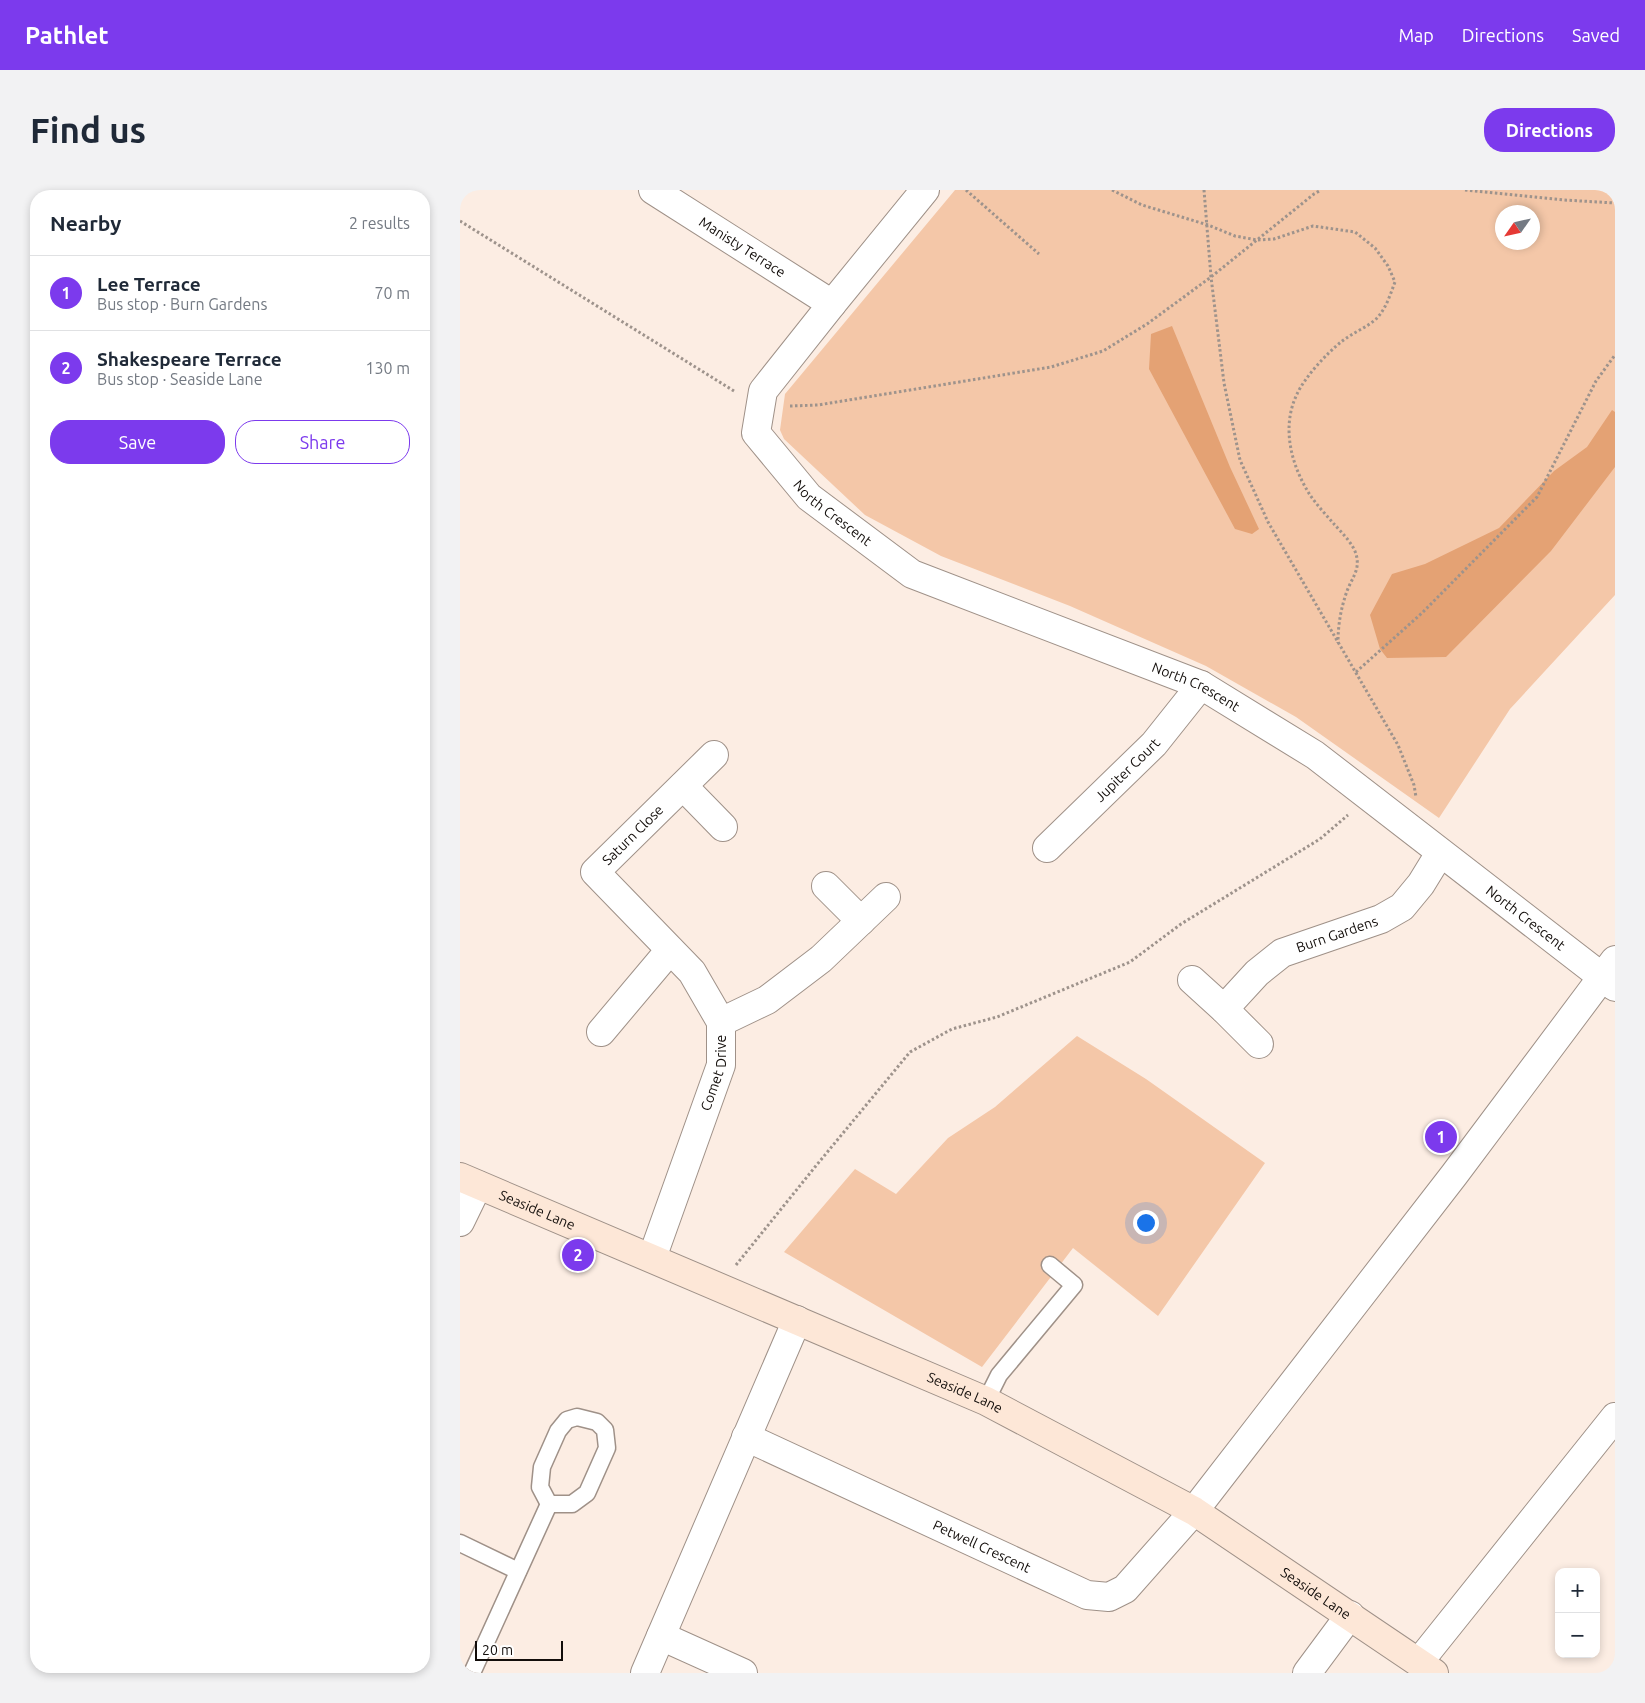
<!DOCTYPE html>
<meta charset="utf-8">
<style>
:root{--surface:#fff;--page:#f2f2f3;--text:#1f2937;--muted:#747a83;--line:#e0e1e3;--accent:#7c3aed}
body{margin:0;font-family:Ubuntu,sans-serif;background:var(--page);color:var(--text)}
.controls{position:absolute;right:15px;bottom:15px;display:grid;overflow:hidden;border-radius:10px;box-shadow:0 2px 8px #0003}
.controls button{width:45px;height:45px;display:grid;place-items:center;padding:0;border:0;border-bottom:1px solid var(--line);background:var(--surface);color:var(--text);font:25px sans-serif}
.compass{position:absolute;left:1035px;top:15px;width:45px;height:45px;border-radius:50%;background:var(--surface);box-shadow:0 2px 8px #0003;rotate:236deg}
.scale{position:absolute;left:15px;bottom:12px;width:88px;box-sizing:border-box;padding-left:5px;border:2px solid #120d0a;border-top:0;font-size:14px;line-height:18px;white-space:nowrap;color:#120d0a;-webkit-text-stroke:4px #fff;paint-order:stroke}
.you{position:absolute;left:685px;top:1032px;width:18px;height:18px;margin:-12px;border:4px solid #fff;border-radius:50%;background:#1a73e8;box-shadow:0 0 0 8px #1a73e833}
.badge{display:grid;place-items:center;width:32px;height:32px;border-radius:50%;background:var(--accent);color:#fff;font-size:16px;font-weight:700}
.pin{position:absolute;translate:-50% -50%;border:2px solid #fff;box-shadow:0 1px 5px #0006}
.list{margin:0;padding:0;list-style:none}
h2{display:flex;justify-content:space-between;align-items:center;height:65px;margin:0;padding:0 20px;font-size:21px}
h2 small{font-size:16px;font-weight:400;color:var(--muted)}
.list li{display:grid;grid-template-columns:32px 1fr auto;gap:15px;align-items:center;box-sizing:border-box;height:75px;padding:0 20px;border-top:1px solid var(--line)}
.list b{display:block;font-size:19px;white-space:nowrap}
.list p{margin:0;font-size:16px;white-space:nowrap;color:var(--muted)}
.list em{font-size:16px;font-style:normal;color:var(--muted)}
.actions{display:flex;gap:10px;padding:15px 20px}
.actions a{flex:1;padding:11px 0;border:1px solid var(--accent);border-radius:20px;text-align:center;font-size:18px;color:var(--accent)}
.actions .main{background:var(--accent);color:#fff}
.map{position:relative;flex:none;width:1155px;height:1483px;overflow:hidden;border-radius:20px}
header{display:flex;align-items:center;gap:30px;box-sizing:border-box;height:70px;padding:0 25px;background:var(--accent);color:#fff}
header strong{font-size:24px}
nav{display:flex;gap:28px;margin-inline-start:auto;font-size:18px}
.intro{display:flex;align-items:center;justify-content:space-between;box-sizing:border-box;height:120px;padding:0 30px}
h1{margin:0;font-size:35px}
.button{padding:12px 22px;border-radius:20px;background:var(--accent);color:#fff;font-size:18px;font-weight:700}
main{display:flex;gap:30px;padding:0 30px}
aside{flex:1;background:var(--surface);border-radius:20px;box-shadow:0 2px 8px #0003}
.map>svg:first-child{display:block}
</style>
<header>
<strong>Pathlet</strong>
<nav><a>Map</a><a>Directions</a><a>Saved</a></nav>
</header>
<div class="intro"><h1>Find us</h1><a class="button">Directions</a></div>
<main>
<aside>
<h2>Nearby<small>2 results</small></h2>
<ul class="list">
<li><span class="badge">1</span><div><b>Lee Terrace</b><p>Bus stop · Burn Gardens</p></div><em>70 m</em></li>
<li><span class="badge">2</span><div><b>Shakespeare Terrace</b><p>Bus stop · Seaside Lane</p></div><em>130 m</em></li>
</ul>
<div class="actions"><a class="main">Save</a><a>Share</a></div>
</aside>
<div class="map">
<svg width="1155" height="1483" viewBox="0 0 1155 1483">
<rect width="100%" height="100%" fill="#fcede3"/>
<g fill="#f4c7a8" fill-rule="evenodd">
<path d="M495,0H1155V405L1050,519L979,628L836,527L746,476L610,416L481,366L405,325L324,249L320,240L325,204ZM1042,22H1072V52H1042Z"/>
<polygon points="617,846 686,889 805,973 698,1126 613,1058 522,1177 324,1062 395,979 436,1004 488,948 535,917"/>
</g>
<g fill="#e4a274">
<polygon points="712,136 770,277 799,339 792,344 775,339 689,179 691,144"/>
<polygon points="1152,220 1155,222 1155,277 1091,361 986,467 927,468 920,459 910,425 932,384 965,374 1039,338 1094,281 1127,257"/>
</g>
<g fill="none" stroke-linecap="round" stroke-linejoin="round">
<g stroke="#9f9188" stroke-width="19">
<g id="lane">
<polyline points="526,1211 539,1185 614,1095 590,1075"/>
<polygon points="117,1227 137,1232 145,1240 147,1258 127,1303 112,1314 89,1314 80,1297 82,1277 98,1241 107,1230"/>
<polyline points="0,1353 58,1381"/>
<polyline points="12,1483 89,1314"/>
</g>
</g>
<g stroke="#9f9188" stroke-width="30">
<g id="street">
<path id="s1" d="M193,0L372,114"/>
<path id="s2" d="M465,0L372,114L303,201L296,243L349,307L452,384L741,495L855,565L1155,797"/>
<polyline points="223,596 263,637"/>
<path id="s3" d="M587,658L694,554L741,495"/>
<polyline points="366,696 401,731"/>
<polyline points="732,790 764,819 799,854"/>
<path id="s4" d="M764,819L797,783L822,763L921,729L942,717L961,694L980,663"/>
<polyline points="261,832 307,810 361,769 426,707"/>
<polyline points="141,842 210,760"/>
<polyline points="0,1032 18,995"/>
<path id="s5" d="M192,1068L261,875V832L232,782L135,682L254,565"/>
<path id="s6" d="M286,1247L627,1405L649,1407L665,1399L734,1321L994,985L1155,770"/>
<polyline points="201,1446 283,1483"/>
<polyline points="959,1472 1155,1227"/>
<polyline points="185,1483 337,1130"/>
<polyline points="847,1483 890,1425"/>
</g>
</g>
<g stroke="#9f9188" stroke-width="30">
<g id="secondary">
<path id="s7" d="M0,987L526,1211L734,1321L974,1483"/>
</g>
</g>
<g stroke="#9e938c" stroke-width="3" stroke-dasharray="2.5 2.5" stroke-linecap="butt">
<polyline points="506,0 579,64"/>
<path d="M652,0L682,15L748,35L775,46L797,50L814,49L853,36L895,42L915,58L928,76L935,92C930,105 926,119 916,129C906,138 892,143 881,152C866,164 845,187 837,204C821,237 831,275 850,305C857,315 866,325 874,334C882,343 896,356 897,369C899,381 891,390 887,401C881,418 878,434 878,453"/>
<polyline points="744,0 751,87 764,193 780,270 808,332 938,555 954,595 956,607"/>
<polyline points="1005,0 1104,10 1155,13"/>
<polyline points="0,31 274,201"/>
<polyline points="330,216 358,215 591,177 643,161 687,134 751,87 854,4 861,0"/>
<polyline points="896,482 962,423 1077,307 1136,191 1155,165"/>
<polyline points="276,1075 355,977 450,862 492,839 537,827 670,772 721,734 860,649 888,625"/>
</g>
<use href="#lane" stroke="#fff" stroke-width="16"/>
<use href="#street" stroke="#fff" stroke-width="28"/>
<use href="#secondary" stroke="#fde7d7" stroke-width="28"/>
</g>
<g text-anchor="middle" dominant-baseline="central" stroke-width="5" stroke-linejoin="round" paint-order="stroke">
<g font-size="14" fill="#120d0a" stroke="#fff">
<text stroke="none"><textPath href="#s1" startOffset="106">Manisty Terrace</textPath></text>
<text stroke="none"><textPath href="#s2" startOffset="412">North Crescent</textPath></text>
<text stroke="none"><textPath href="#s2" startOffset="818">North Crescent</textPath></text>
<text stroke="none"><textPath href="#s3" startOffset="112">Jupiter Court</textPath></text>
<text stroke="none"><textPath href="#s5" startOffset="498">Saturn Close</textPath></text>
<text stroke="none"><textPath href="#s2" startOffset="1222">North Crescent</textPath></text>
<text stroke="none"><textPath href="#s4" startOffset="139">Burn Gardens</textPath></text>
<text stroke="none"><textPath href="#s5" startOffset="196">Comet Drive</textPath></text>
<text stroke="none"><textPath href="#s7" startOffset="84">Seaside Lane</textPath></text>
<text stroke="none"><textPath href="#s7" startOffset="549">Seaside Lane</textPath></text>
<text stroke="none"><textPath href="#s6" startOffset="260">Petwell Crescent</textPath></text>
<text stroke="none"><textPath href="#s7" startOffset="954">Seaside Lane</textPath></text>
</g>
</g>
</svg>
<div class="controls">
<button>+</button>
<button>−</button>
</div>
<svg class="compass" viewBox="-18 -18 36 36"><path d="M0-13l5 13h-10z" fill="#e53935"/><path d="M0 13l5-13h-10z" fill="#747a83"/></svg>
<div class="scale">20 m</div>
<div class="you"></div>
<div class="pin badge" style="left:981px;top:947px">1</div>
<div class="pin badge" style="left:118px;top:1065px">2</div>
</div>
</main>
